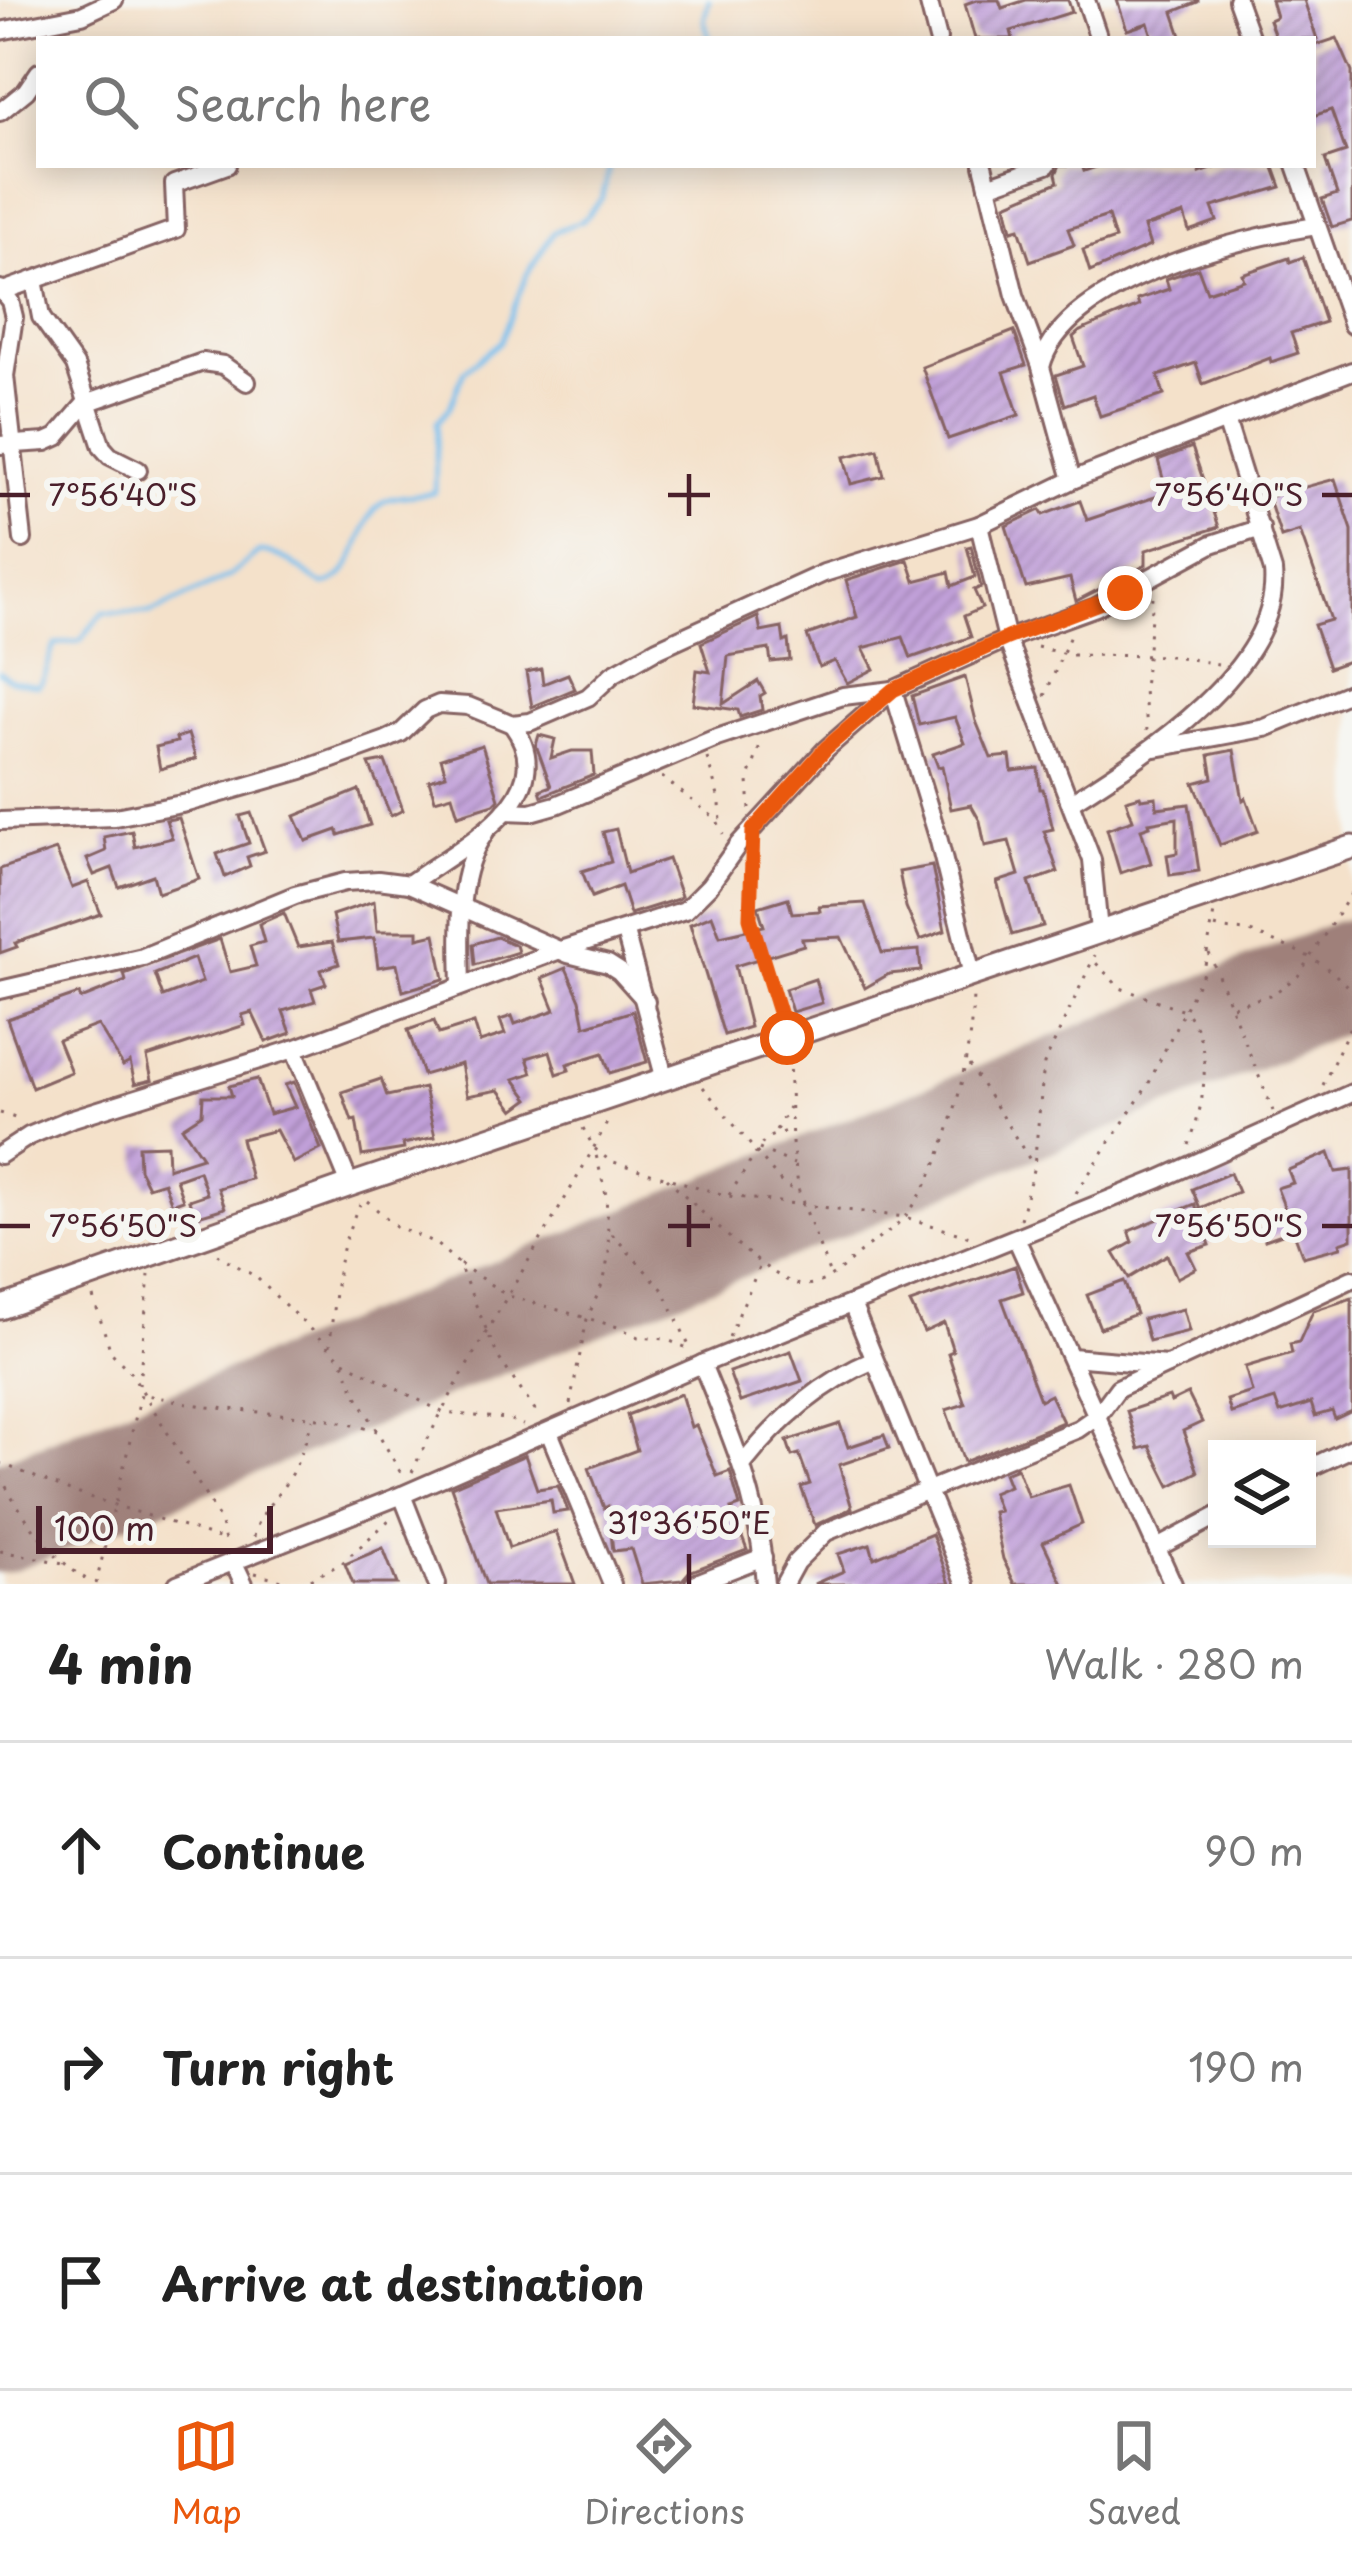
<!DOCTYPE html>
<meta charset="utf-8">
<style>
:root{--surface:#fff;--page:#f2f2f2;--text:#222;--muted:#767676;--line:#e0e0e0;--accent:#ea580c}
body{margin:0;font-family:"Playpen Sans",sans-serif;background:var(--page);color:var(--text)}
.controls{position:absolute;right:36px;bottom:36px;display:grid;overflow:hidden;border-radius:0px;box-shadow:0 6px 30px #0003}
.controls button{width:108px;height:108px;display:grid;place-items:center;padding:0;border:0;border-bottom:3px solid var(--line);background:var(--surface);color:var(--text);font:60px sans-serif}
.scale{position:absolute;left:36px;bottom:30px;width:237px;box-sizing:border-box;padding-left:12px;border:6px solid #4a1f2b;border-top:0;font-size:33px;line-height:42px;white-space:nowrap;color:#4a1f2b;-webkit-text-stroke:9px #f6f6f2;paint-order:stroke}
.stop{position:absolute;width:36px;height:36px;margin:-27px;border:9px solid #ea580c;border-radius:50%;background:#fff}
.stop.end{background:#ea580c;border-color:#fff;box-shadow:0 3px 12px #0008}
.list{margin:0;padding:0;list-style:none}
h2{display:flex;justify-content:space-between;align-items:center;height:156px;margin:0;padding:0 48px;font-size:51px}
h2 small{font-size:39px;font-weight:400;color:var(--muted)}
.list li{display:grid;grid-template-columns:78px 1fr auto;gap:36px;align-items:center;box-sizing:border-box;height:216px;padding:0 48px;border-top:3px solid var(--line)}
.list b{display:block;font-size:45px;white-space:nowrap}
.list em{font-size:39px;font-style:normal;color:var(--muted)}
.icon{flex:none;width:66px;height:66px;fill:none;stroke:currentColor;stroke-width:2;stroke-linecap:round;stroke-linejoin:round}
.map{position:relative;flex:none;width:1352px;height:1584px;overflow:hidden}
.search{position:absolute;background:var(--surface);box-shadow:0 6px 30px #0003;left:36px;right:36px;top:36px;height:132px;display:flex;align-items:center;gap:30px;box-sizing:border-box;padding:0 42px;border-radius:0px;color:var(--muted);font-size:45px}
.sheet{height:804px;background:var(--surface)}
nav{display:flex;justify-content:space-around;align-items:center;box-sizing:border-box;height:168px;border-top:3px solid var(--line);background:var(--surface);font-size:33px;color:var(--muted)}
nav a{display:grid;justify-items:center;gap:6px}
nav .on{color:var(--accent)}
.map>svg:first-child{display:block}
</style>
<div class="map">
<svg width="1352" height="1584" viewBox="0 0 1352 1584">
<defs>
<pattern id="building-hatch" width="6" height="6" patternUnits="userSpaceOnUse" patternTransform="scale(3)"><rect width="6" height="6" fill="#c1a0d9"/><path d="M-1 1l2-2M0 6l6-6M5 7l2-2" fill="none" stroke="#9f82b0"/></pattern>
</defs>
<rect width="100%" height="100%" fill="#f6f6f2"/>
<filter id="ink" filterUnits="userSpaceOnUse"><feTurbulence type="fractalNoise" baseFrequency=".00833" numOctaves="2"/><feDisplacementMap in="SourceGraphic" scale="24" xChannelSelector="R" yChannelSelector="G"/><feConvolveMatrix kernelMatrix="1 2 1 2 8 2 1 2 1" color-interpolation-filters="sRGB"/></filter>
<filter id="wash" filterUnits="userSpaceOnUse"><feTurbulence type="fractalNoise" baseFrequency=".004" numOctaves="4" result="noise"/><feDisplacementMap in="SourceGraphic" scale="48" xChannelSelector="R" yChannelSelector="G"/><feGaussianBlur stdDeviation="2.7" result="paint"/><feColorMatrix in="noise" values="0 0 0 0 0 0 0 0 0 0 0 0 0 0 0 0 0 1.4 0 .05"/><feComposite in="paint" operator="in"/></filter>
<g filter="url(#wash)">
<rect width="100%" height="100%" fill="#f4e1ca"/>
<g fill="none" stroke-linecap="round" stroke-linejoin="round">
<g stroke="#77c0ef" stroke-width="4.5">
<polyline points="709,0 704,20 710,39"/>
<path d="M0,672L10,680L38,686C50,674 46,658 56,644L80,641L103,612L152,613L230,576L259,552C289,553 299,572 324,585C364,576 356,515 386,500C401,494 420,496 435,492L437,422L450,407L464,371L501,341L527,274L554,232L583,220L602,198L610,165"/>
</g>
<polyline stroke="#9f807a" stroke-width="108" points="0,1519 1352,973"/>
</g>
<g id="blocks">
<g fill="url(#building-hatch)" fill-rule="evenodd">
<polygon points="976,0 999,0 1002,8 1026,0 1068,0 1072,12 1011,31 1013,39 975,39 965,4"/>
<polygon points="1117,0 1198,0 1198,2 1173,12 1182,39 1153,39 1148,23 1127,30"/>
<polygon points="1271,0 1304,0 1317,39 1276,39 1269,20 1276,17"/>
<polygon points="1337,38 1352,72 1352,221 1332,227 1322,199 1337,194 1325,159 1346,152 1331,110 1313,116 1313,46"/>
<polygon points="1060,165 1082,165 1084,171 1102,165 1197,165 1200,173 1223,165 1273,165 1281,187 1212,207 1217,221 1189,231 1184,214 1144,227 1150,246 1090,272 1083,250 1115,239 1108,216 1068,229 1074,245 1030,261 1019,228 1012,230 1006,204 1058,182 1056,174"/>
<polygon points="1303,257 1325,322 1291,333 1298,353 1271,362 1270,358 1203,384 1196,363 1158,376 1164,395 1100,416 1093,395 1065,405 1056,375 1083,366 1073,337 1080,331 1139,306 1137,300 1169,289 1166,279 1198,268 1207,292 1244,280 1242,274 1289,258 1290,262"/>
<polygon points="1014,331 1026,365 1004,372 1019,415 948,439 922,367"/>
<polygon points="1192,447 1219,527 1146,550 1146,565 1076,601 1070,578 1026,588 1006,526 1040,510 1043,515 1080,501 1087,520 1167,493 1158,460"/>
<polygon points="878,449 884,476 851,484 844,457"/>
<polygon points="1335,479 1352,530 1352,660 1329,668 1314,625 1331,620 1300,531 1281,537 1268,497"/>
<polygon points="971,546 981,587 974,590 982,608 964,616 971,637 911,658 903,637 863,648 874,669 847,683 835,661 819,667 807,635 857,617 846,580 908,560 915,581 949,572 952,586 975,577 967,547"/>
<polygon points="758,617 761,632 782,628 784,642 788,640 790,660 771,662 769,649 728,656 723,704 758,681 765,693 760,696 762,710 740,717 738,710 693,704 697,670 710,672 701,643"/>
<polygon points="541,669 543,684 568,674 575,689 532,707 526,672"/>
<polygon points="965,677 976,721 991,758 1010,756 1012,771 1038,768 1040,789 1043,789 1053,829 1044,831 1058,872 1029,882 1043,926 1012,935 997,882 1019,875 1009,841 985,846 980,821 971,805 951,809 942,766 938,767 933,754 965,743 955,717 919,725 912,696"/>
<polygon points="188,734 196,759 160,769 156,747 177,742 176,738"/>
<polygon points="539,735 555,739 551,758 572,751 592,751 594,775 542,796 540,790 551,786 536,745"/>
<polygon points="482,745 499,799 494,804 458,815 452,795 435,800 429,780 446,775 441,758"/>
<polygon points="1234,750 1243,800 1246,798 1258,831 1220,845 1194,783 1213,778 1209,755"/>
<polygon points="385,761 403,810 391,816 369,764"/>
<polygon points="359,790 370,825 339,835 337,830 306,841 295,816"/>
<polygon points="1140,796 1141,799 1156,797 1157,808 1189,804 1199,871 1170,875 1167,855 1177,853 1177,818 1149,823 1150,826 1141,829 1151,863 1120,873 1107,829 1133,820 1126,800"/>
<polygon points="251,813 265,851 247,857 250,866 225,877 217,854 249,843 240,816"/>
<polygon points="179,818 199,879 158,893 153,875 119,887 112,868 94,875 87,859 106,851 104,837 132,831 135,847 172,838 166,820"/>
<polygon points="616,829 627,873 668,859 681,896 678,899 630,914 621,886 592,897 582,871 611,862 603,832"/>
<polygon points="56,850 72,888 88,882 101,914 15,943 17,947 0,953 0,869"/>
<polygon points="932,866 945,931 920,940 906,907 899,872"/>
<polygon points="788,898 792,913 820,911 819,906 865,903 882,953 919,950 921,971 889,974 865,988 841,937 802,939 804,945 735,966 750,1027 724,1035 690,924 712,915 720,936 764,926 758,907"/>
<polygon points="374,901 377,931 418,931 418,938 435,934 444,979 403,991 397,964 378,967 374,938 338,942 332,915"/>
<path d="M284,913L298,947L332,942L339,964L321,970L326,984L311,989L315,1001L283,1011L291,1033L266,1042L252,1012L242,1015L245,1025L147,1057L152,1080L135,1084L130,1062L123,1066L98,1025L58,1040L71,1072L32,1088L7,1019L79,994L81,999L126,981L124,974L220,939L230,972L256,966L250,946L264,942L259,924ZM194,958L202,982L163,997L155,974Z"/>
<polygon points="497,937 516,945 518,952 475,965 473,944"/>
<polygon points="566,968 580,1000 585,1026 633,1011 647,1062 610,1073 603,1053 567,1064 569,1070 557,1074 550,1051 527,1058 532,1073 514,1079 529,1099 514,1110 499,1090 467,1096 461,1064 423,1075 408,1030 434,1021 439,1034 474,1023 480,1042 505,1034 500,1020 512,1016 515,1024 555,1010 542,978"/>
<polygon points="815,979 822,1003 792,1012 785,989"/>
<polygon points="257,1079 269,1114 295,1107 285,1085 294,1082 321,1149 293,1163 276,1130 241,1139 251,1179 218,1188 225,1208 195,1217 189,1200 207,1194 199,1171 176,1179 183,1200 172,1204 164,1182 148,1187 139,1169 138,1146 167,1145 168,1168 202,1157 182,1127 202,1114 203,1096 232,1096 229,1086"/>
<polygon points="381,1079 387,1096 424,1088 435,1137 403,1144 404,1149 362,1156 356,1120 352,1121 342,1092"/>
<polygon points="1329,1153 1336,1172 1352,1170 1352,1239 1340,1243 1341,1247 1303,1257 1293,1230 1265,1240 1260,1228 1288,1217 1277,1188 1293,1183 1288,1170"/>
<polygon points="1230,1173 1238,1192 1200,1208 1192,1189"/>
<polygon points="1195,1204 1210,1245 1188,1252 1196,1268 1177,1278 1167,1255 1129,1278 1114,1253 1133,1242 1129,1231"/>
<polygon points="1015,1266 1023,1292 1002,1299 1040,1400 1050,1395 1063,1422 964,1462 946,1410 965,1404 948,1353 953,1351 944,1323 924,1332 910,1303"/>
<polygon points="1124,1281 1136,1314 1100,1328 1087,1295"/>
<polygon points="1352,1298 1352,1411 1335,1419 1332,1411 1315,1416 1311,1403 1280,1413 1275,1399 1231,1413 1227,1400 1252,1392 1245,1367 1292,1353 1290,1344 1299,1342 1313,1311"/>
<polygon points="1183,1309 1189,1331 1149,1341 1143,1319"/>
<polygon points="791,1351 802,1381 740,1402 729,1372"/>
<polygon points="681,1394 691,1427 696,1425 717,1476 730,1471 740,1506 731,1509 747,1550 689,1572 682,1580 642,1584 631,1549 613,1551 608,1506 604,1508 589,1468 637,1450 627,1415"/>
<polygon points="1188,1394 1202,1422 1183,1431 1198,1472 1170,1486 1150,1446 1139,1449 1127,1411 1169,1397 1171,1402"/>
<polygon points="840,1424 848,1447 884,1435 889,1448 839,1465 852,1508 815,1525 801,1487 810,1484 799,1454 792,1456 787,1441"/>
<polygon points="525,1455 537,1489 558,1486 568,1511 553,1513 551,1500 496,1508 509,1548 556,1532 575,1584 486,1584 451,1487"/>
<polygon points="1017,1468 1028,1497 1069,1485 1082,1524 1043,1542 1063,1584 1015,1584 1003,1559 993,1512 999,1511 992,1493 1009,1486 1004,1473"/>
<polygon points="932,1534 950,1584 814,1584 844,1571 838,1554 870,1544 874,1558"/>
<polygon points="383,1548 397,1584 353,1584 345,1564"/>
</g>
</g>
</g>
<g filter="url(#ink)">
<use href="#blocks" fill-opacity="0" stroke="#866363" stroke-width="3"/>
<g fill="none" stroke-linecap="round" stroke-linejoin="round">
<g stroke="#866363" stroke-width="22">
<g id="minor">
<polyline points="928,0 938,39"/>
<polyline points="1086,0 1099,39"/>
<polyline points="1237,0 1251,39"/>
<polyline points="0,31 82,15 114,0"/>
<polyline points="0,112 26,91 39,72"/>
<polyline points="983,165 1015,295 1041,366"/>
<polyline points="1296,165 1352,325"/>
<polyline points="988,186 1047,165"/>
<polyline points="34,280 41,317 75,365 102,447 110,456 138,470"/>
<polyline points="0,289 10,301 14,317 5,376 23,539"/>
<polyline points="3,291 176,229 174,184 227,165"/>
<polyline points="0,445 46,442 57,437 86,403 203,362 223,365 247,382"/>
<path d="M1072,480L1041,367C1062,281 1242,237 1317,226"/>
<polyline points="979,525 1007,639 1092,860 1099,931"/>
<polyline points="1156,748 1265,728 1352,692"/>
<path d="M1071,802C1142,757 1282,669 1273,571L1226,420"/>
<polyline points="505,811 531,812 556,805 714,739 843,696 893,690 938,837 972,975"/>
<polyline points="0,821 115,817 187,803 302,770 386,740 401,733 425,710 439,704 468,706 512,724 530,722 588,697 613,674 657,649 824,573 979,525 1072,480 1352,371"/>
<path d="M409,884C461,846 565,797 512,724"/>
<polyline points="625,932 665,1080"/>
<path d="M461,986C460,938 455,874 484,834"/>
<polyline points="0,990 143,957 295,895 345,882 378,880 409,884 568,954 608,964 619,971 646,1001"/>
<polyline points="294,1049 350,1185"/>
<polyline points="0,1155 29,1136 70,1119 294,1049 560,950 685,910 709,886 738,845 826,749 893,690 1007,639 1096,607 1212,544 1261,528"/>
<polyline points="1016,1238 1173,1584"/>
<polyline points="852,1304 966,1584"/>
<polyline points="1071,1357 1167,1365"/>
<path d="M702,1364C734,1443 759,1498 765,1584"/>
<polyline points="549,1432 612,1584"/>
<path d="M744,1463C778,1420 823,1381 874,1360"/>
<polyline points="1307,1469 1352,1448"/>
<polyline points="402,1495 437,1584"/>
<polyline points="1157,1548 1217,1516"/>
<polyline points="234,1563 244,1584"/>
<polyline points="177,1584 402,1495 702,1364 1160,1179 1352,1093"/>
<polyline points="694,1584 763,1557"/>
<polyline points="784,1584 796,1562 826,1532 1078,1429 1098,1415 1118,1388 1352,1279"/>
</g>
</g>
<g stroke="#866363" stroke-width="27">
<polyline id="tertiary" points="0,1308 350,1185 1352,847"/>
</g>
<g stroke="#866363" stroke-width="3" stroke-dasharray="3 9" stroke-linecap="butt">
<polyline points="1037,647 1070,655 1174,656 1218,664"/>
<polyline points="1045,696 1071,633"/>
<polyline points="1147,731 1144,689 1153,597"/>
<polyline points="707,758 720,803 721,824"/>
<polyline points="662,777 717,820 723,834"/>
<polyline points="750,809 748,781 761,743"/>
<polyline points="754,854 750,918 782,1020"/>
<path d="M1215,927C1227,931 1242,929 1253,933C1294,951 1322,956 1352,992"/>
<polyline points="1209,953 1273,1111"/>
<polyline points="1233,1006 1273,994 1298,976 1352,892"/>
<polyline points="789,1058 792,1143 799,1192 831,1278"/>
<polyline points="969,1065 1032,1163"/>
<polyline points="1323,1085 1352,1022"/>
<polyline points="703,1087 781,1182 795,1191"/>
<polyline points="0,1113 21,1120"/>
<polyline points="583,1128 594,1148 610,1161 728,1196 905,1217 973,1238"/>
<polyline points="776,1130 789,1107"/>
<path d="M1189,1145C1204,1106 1216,1043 1184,1010L1204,971L1214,912"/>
<polyline points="759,1149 794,1164"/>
<path d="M667,1178C692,1202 771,1284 803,1285C827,1285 842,1268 858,1254C874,1241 895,1229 908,1213C948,1162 971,1059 973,995"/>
<polyline points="1076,1193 1148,1085 1184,1010 1120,988 1094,961"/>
<polyline points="729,1195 766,1138 792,1129"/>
<polyline points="367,1201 396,1226 435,1243 458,1263 498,1357 538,1415"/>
<polyline points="1020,1219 1034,1166 1044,1064 1095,955"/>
<polyline points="612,1234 664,1291 690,1348"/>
<polyline points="217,1254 256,1277 342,1360 356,1394 402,1475"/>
<polyline points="460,1264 506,1295 618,1327 638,1337 665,1339 690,1349"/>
<polyline points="93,1297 111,1352 132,1374 195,1478 220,1520 226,1545"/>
<polyline points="729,1337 761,1263"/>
<path d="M330,1346C334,1297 337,1248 360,1204"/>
<polyline points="344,1361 444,1413 508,1419 523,1425"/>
<polyline points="139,1385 149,1275"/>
<polyline points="570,1404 587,1319 604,1280 609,1253 606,1195 595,1151"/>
<polyline points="0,1463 70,1491 225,1540"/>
<path d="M412,1472C469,1349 547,1238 609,1119"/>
<path d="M0,1476C19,1511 55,1565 92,1582"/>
<path d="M254,1537C259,1511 278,1498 290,1476C301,1458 306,1438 313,1419"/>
<polyline points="0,1551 63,1563"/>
<polyline points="255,1573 298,1584"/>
<polyline points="96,1584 141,1394 209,1407 329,1419 377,1431"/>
<polyline points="299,1584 341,1564 389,1520"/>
</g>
<use href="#minor" stroke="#fff" stroke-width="16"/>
<use href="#tertiary" stroke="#fff" stroke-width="21"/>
</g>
</g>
<g fill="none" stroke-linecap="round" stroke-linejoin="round" filter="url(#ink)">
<polyline stroke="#ea580c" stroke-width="15" points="787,1038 750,918 753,830 826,748 893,690 1007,638 1125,593"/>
</g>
<path fill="none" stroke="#4a1f2b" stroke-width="4.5" d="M689,474V516M0,495H30M668,495H710M1322,495H1352M689,1205V1247M0,1226H30M668,1226H710M1322,1226H1352M689,1554V1584"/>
<g font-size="30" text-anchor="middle" fill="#4a1f2b" stroke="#f6f6f2" stroke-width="12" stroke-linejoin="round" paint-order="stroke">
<text x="123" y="506">7°56'40"S</text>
<text x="1229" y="506">7°56'40"S</text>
<text x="123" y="1237">7°56'50"S</text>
<text x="1229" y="1237">7°56'50"S</text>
<text x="689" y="1534">31°36'50"E</text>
</g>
</svg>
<div class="controls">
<button><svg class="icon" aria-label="layers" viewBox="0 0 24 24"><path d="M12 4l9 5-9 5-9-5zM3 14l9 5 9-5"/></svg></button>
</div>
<div class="scale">100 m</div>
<div class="stop" style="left:787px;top:1038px"></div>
<div class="stop end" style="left:1125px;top:593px"></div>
<div class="search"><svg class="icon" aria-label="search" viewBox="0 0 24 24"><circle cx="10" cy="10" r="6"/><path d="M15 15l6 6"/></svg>Search here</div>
</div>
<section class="sheet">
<h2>4 min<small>Walk · 280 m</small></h2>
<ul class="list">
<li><svg class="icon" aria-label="ahead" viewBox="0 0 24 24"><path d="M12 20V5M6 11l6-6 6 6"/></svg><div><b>Continue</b></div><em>90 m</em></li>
<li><svg class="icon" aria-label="right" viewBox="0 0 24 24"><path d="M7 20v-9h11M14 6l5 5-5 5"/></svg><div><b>Turn right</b></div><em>190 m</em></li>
<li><svg class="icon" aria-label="arrive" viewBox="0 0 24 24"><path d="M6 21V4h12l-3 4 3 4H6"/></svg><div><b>Arrive at destination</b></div></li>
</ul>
</section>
<nav>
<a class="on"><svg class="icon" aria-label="map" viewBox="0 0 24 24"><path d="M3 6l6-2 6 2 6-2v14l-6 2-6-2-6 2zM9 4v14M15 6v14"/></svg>Map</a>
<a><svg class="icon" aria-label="directions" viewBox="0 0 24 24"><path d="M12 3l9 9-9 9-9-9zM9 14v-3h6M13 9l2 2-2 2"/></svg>Directions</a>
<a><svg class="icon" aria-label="saved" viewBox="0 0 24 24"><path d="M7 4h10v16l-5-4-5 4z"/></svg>Saved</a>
</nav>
